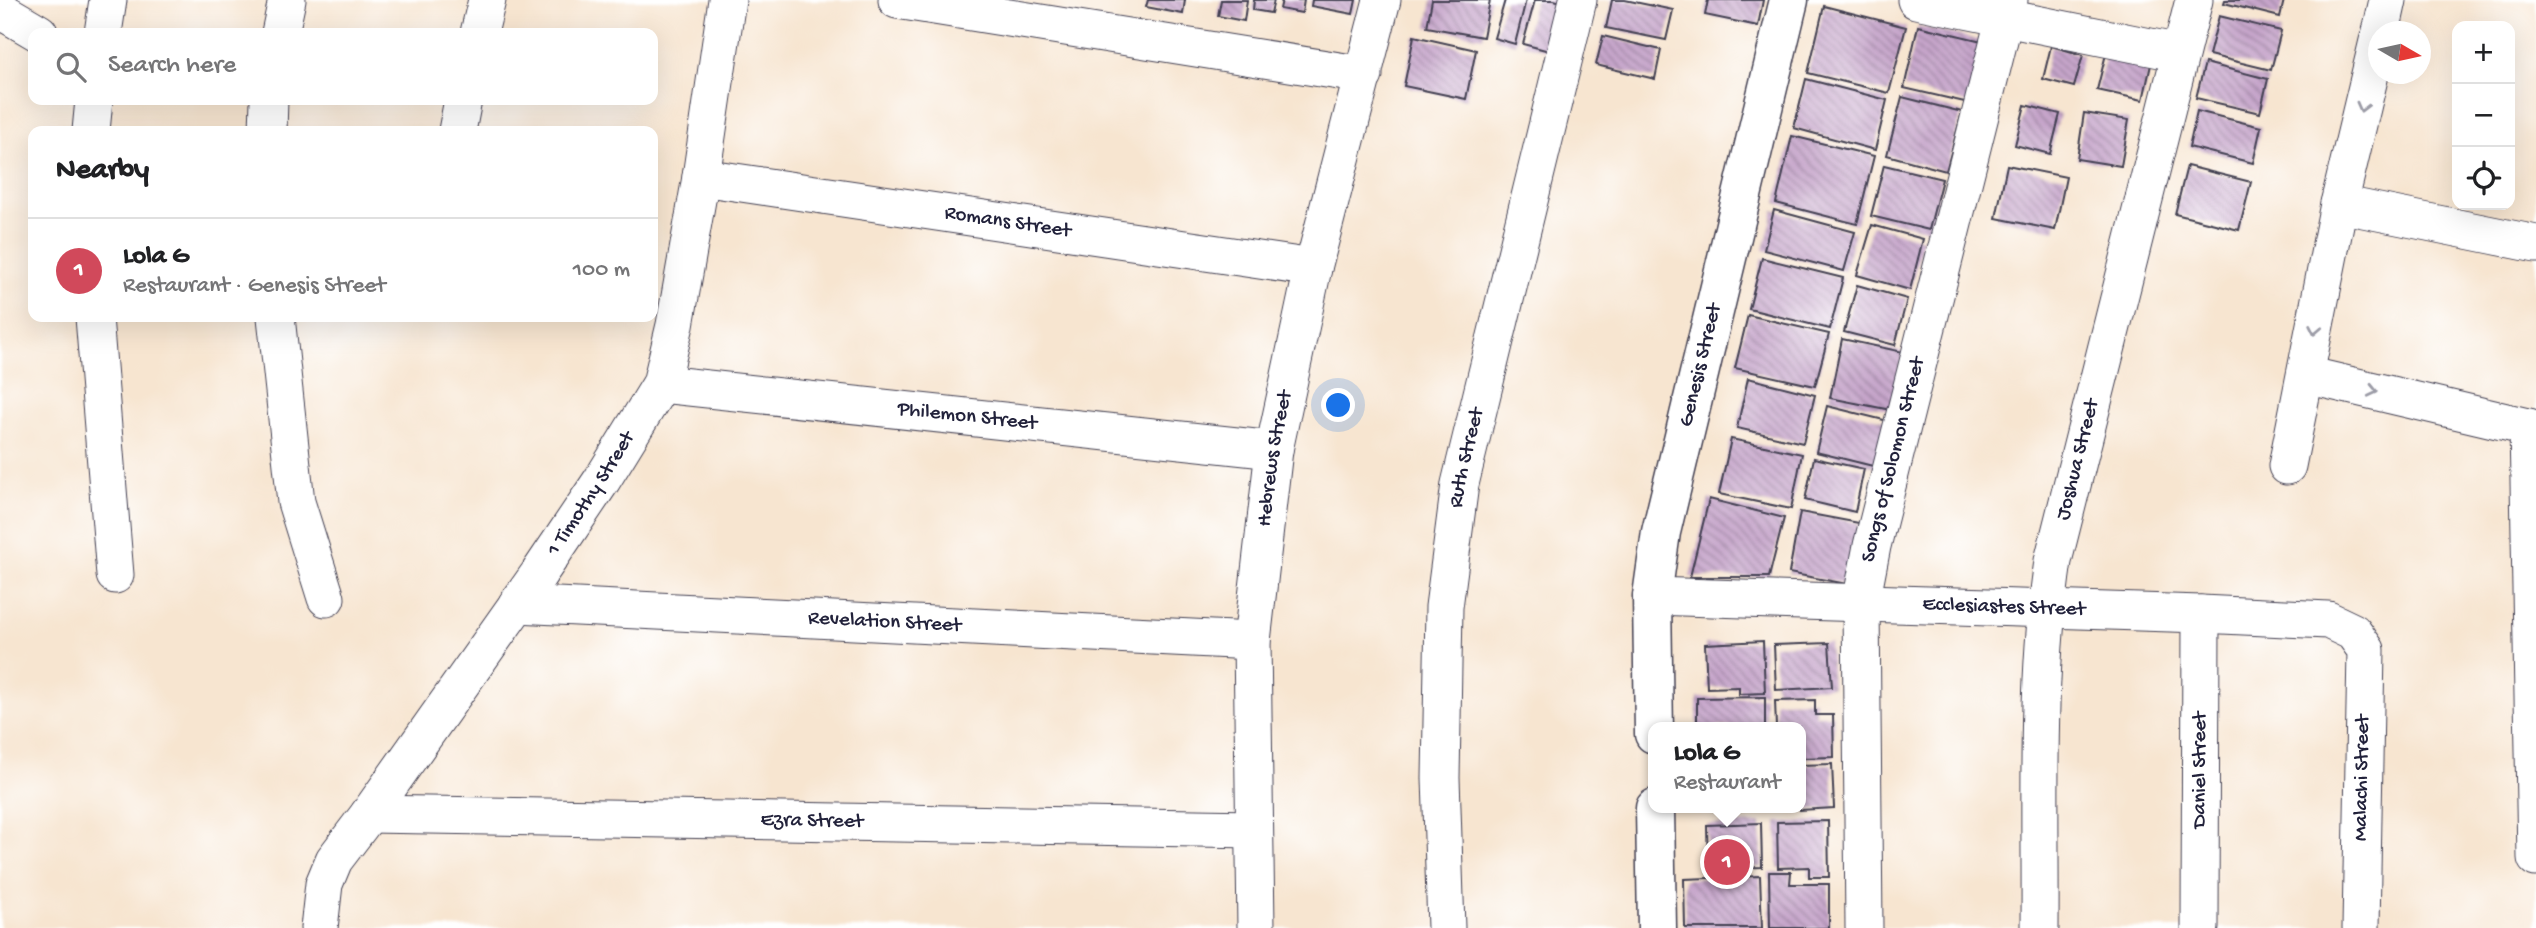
<!DOCTYPE html>
<meta charset="utf-8">
<style>
:root{--surface:#fff;--page:#f2f2f2;--text:#202124;--muted:#757577;--line:#e0e0e0;--accent:#d1495b}
body{margin:0;font-family:"Gochi Hand",sans-serif;background:var(--page);color:var(--text)}
.controls{position:absolute;right:21px;top:21px;display:grid;overflow:hidden;border-radius:14px;box-shadow:0 7px 28px #0002}
.controls button{width:63px;height:63px;display:grid;place-items:center;padding:0;border:0;border-bottom:2px solid var(--line);background:var(--surface);color:var(--text);font:35px sans-serif}
.compass{position:absolute;left:2368px;top:21px;width:63px;height:63px;border-radius:50%;background:var(--surface);box-shadow:0 7px 28px #0002;rotate:99deg}
.you{position:absolute;left:1339px;top:406px;width:24px;height:24px;margin:-18px;border:5px solid #fff;border-radius:50%;background:#1a73e8;box-shadow:0 0 0 10px #1a73e833}
.badge{display:grid;place-items:center;width:46px;height:46px;border-radius:50%;background:var(--accent);color:#fff;font-size:23px;font-weight:700}
.pin{position:absolute;translate:-50% -50%;border:4px solid #fff;box-shadow:0 2px 7px #0006}
.popup{position:absolute;left:1648px;top:722px;width:158px;height:91px;box-sizing:border-box;display:grid;place-content:center;border-radius:14px;background:var(--surface);filter:drop-shadow(0 2px 5px #0005);font-size:23px;white-space:nowrap;color:var(--muted)}
.popup b{font-size:26px;color:var(--text)}
.popup::after{content:'';position:absolute;left:50%;top:100%;margin-left:-14px;border:14px solid transparent;border-top-color:var(--surface)}
.list{margin:0;padding:0;list-style:none}
h2{display:flex;justify-content:space-between;align-items:center;height:91px;margin:0;padding:0 28px;font-size:30px}
h2 small{font-size:23px;font-weight:400;color:var(--muted)}
.list li{display:grid;grid-template-columns:46px 1fr auto;gap:21px;align-items:center;box-sizing:border-box;height:105px;padding:0 28px;border-top:2px solid var(--line)}
.list b{display:block;font-size:26px;white-space:nowrap}
.list p{margin:0;font-size:23px;white-space:nowrap;color:var(--muted)}
.list em{font-size:23px;font-style:normal;color:var(--muted)}
.icon{flex:none;width:38px;height:38px;fill:none;stroke:currentColor;stroke-width:2;stroke-linecap:round;stroke-linejoin:round}
.map{position:relative;flex:none;width:2536px;height:928px;overflow:hidden}
.search{position:absolute;background:var(--surface);box-shadow:0 7px 28px #0002;left:28px;top:28px;width:630px;height:77px;display:flex;align-items:center;gap:18px;box-sizing:border-box;padding:0 24px;border-radius:14px;color:var(--muted);font-size:26px}
.panel{position:absolute;background:var(--surface);box-shadow:0 7px 28px #0002;left:28px;top:126px;width:630px;height:196px;border-radius:14px}
.map>svg:first-child{display:block}
</style>
<div class="map">
<svg width="2536" height="928" viewBox="0 0 2536 928">
<defs>
<pattern id="building-back-hatch" width="6" height="6" patternUnits="userSpaceOnUse" patternTransform="scale(1.75)"><rect width="6" height="6" fill="#c6a5ca"/><path d="M-1 5l2 2M0 0l6 6M5-1l2 2" fill="none" stroke="#a086a5"/></pattern>
</defs>
<rect width="100%" height="100%" fill="#fff"/>
<filter id="ink" filterUnits="userSpaceOnUse"><feTurbulence type="fractalNoise" baseFrequency=".0143" numOctaves="2"/><feDisplacementMap in="SourceGraphic" scale="14" xChannelSelector="R" yChannelSelector="G"/><feConvolveMatrix kernelMatrix="1 2 1 2 8 2 1 2 1" color-interpolation-filters="sRGB"/></filter>
<filter id="wash" filterUnits="userSpaceOnUse"><feTurbulence type="fractalNoise" baseFrequency=".00686" numOctaves="4" result="noise"/><feDisplacementMap in="SourceGraphic" scale="28" xChannelSelector="R" yChannelSelector="G"/><feGaussianBlur stdDeviation="1.57" result="paint"/><feColorMatrix in="noise" values="0 0 0 0 0 0 0 0 0 0 0 0 0 0 0 0 0 1.4 0 .05"/><feComposite in="paint" operator="in"/></filter>
<g filter="url(#wash)">
<rect width="100%" height="100%" fill="#f7e5d0"/>
<g id="blocks">
<g fill="url(#building-back-hatch)">
<polygon points="1148,0 1185,0 1183,14 1146,7"/>
<polygon points="1221,0 1247,0 1244,21 1218,16"/>
<polygon points="1254,0 1274,0 1271,13 1253,10"/>
<polygon points="1282,0 1304,0 1302,13 1280,9"/>
<polygon points="1312,0 1356,0 1353,14 1311,6"/>
<polygon points="1432,0 1490,0 1483,37 1427,27"/>
<polygon points="1505,0 1526,0 1515,44 1494,38"/>
<polygon points="1535,0 1554,0 1565,3 1553,52 1523,44"/>
<polygon points="1612,0 1625,0 1673,10 1666,40 1606,28"/>
<polygon points="1708,0 1763,0 1758,26 1705,15"/>
<polygon points="2225,0 2284,0 2280,17 2224,3"/>
<polygon points="1824,6 1906,27 1889,93 1808,73"/>
<polygon points="2219,16 2281,31 2271,70 2209,55"/>
<polygon points="1918,26 1982,41 1969,103 1904,88"/>
<polygon points="1414,36 1476,50 1466,99 1404,86"/>
<polygon points="1603,36 1661,50 1655,79 1596,65"/>
<polygon points="2051,46 2083,55 2074,87 2043,79"/>
<polygon points="2107,50 2152,60 2143,100 2097,90"/>
<polygon points="2205,63 2268,79 2260,113 2196,98"/>
<polygon points="1806,79 1887,100 1875,150 1794,128"/>
<polygon points="1902,97 1962,112 1946,171 1887,155"/>
<polygon points="2025,105 2060,114 2050,154 2015,145"/>
<polygon points="2197,111 2261,127 2253,163 2189,147"/>
<polygon points="2084,113 2129,120 2121,166 2077,159"/>
<polygon points="1792,136 1874,156 1857,224 1776,203"/>
<polygon points="1884,165 1942,179 1929,230 1871,216"/>
<polygon points="2007,165 2066,177 2055,230 1996,218"/>
<polygon points="2187,166 2251,182 2239,230 2175,214"/>
<polygon points="1774,210 1855,232 1844,271 1764,250"/>
<polygon points="1872,225 1923,239 1910,290 1857,275"/>
<polygon points="1762,258 1843,278 1830,329 1749,309"/>
<polygon points="1857,285 1907,299 1895,345 1844,332"/>
<polygon points="1748,315 1829,334 1815,386 1735,368"/>
<polygon points="1842,339 1903,352 1891,410 1830,398"/>
<polygon points="1748,378 1815,395 1803,443 1737,428"/>
<polygon points="1827,406 1888,421 1877,467 1816,452"/>
<polygon points="1731,439 1802,454 1791,509 1719,494"/>
<polygon points="1814,458 1864,469 1855,512 1805,500"/>
<polygon points="1709,499 1784,518 1769,577 1690,577"/>
<polygon points="1800,512 1859,523 1847,584 1789,573"/>
<polygon points="1763,641 1765,693 1739,694 1739,687 1707,688 1705,644"/>
<polygon points="1829,643 1832,687 1776,690 1774,645"/>
<polygon points="1765,697 1765,727 1697,727 1697,698"/>
<polygon points="1815,700 1815,715 1833,715 1834,757 1800,758 1800,727 1776,727 1775,701"/>
<polygon points="1832,764 1834,808 1800,810 1800,765"/>
<polygon points="1828,821 1829,877 1809,877 1809,867 1778,868 1777,822"/>
<polygon points="1761,823 1762,867 1708,869 1707,825"/>
<polygon points="1769,872 1791,872 1790,884 1829,884 1829,928 1770,928"/>
<polygon points="1760,876 1762,928 1685,928 1684,879"/>
</g>
</g>
</g>
<g filter="url(#ink)">
<use href="#blocks" fill-opacity="0" stroke="#423f51" stroke-width="2"/>
<g fill="none" stroke-linecap="round" stroke-linejoin="round">
<g stroke="#423f51" stroke-width="39">
<g id="street">
<polyline points="897,0 1364,75"/>
<polyline points="1916,0 2180,53"/>
<polyline points="0,10 39,33"/>
<polyline points="2381,32 2388,0"/>
<polyline points="103,33 108,0"/>
<polyline points="280,33 287,0"/>
<polyline points="479,33 487,0"/>
<polyline points="91,131 94,100"/>
<polyline points="268,131 269,100"/>
<polyline points="457,131 463,100"/>
<path id="s1" d="M701,177L1313,268"/>
<polyline points="2339,204 2536,244"/>
<polyline points="94,317 115,575"/>
<polyline points="276,317 296,502 326,598"/>
<polyline points="2306,375 2536,429"/>
<path id="s2" d="M661,384L1274,450"/>
<polyline points="2528,427 2536,858"/>
<polyline points="2287,466 2339,204 2378,41"/>
<path id="s3" d="M1652,596L2201,614L2328,620L2353,632L2366,650L2361,928"/>
<path id="s4" d="M517,604L1252,641"/>
<path id="s5" d="M369,814L1254,829"/>
<path id="s6" d="M319,928L324,884L334,860L369,814L538,575L602,480L661,384L675,325L701,177L727,0"/>
<path id="s7" d="M1256,928L1252,641L1274,450L1313,268L1382,0"/>
<path id="s8" d="M1446,928L1441,778L1444,607L1460,484L1578,0"/>
<path id="s9" d="M1864,928L1861,603L1872,546L2009,0"/>
<path id="s10" d="M2040,928C2041,806 2035,682 2053,561L2194,0"/>
<path id="s11" d="M2200,928L2201,614"/>
</g>
</g>
<g stroke="#423f51" stroke-width="41">
<g id="secondary">
<path id="s12" d="M1654,734L1652,596L1661,532L1789,0"/>
<polyline points="1655,808 1657,928"/>
</g>
</g>
<use href="#street" stroke="#fff" stroke-width="37"/>
<use href="#secondary" stroke="#fff" stroke-width="38"/>
</g>
<defs><path id="oneway-chevron" d="M-2-3.5L2.5 0L-2 3.5" fill="none" stroke-width="1.6" stroke-linecap="round" stroke-linejoin="round" transform="scale(1.75)"/></defs>
<g stroke="#9c9ca7">
<use href="#oneway-chevron" transform="translate(2362 107) rotate(104)"/>
<use href="#oneway-chevron" transform="translate(2315 330) rotate(101)"/>
<use href="#oneway-chevron" transform="translate(2373 391) rotate(13)"/>
</g>
</g>
<g text-anchor="middle" dominant-baseline="central" stroke-width="5" stroke-linejoin="round" paint-order="stroke">
<g font-size="21" fill="#22223b" stroke="#fff">
<text stroke="none"><textPath href="#s1" startOffset="310">Romans Street</textPath></text>
<text stroke="none"><textPath href="#s12" startOffset="374">Genesis Street</textPath></text>
<text stroke="none"><textPath href="#s2" startOffset="308">Philemon Street</textPath></text>
<text stroke="none"><textPath href="#s7" startOffset="471">Hebrews Street</textPath></text>
<text stroke="none"><textPath href="#s8" startOffset="472">Ruth Street</textPath></text>
<text stroke="none"><textPath href="#s9" startOffset="472">Songs of Solomon Street</textPath></text>
<text stroke="none"><textPath href="#s10" startOffset="472">Joshua Street</textPath></text>
<text stroke="none"><textPath href="#s6" startOffset="518">1 Timothy Street</textPath></text>
<text stroke="none"><textPath href="#s3" startOffset="352">Ecclesiastes Street</textPath></text>
<text stroke="none"><textPath href="#s4" startOffset="368">Revelation Street</textPath></text>
<text stroke="none"><textPath href="#s11" startOffset="158">Daniel Street</textPath></text>
<text transform="translate(2363 778) rotate(-89)">Malachi Street</text>
<text stroke="none"><textPath href="#s5" startOffset="443">Ezra Street</textPath></text>
</g>
</g>
</svg>
<div class="controls">
<button>+</button>
<button>−</button>
<button><svg class="icon" aria-label="locate" viewBox="0 0 24 24"><circle cx="12" cy="12" r="6"/><path d="M12 2v4M12 18v4M2 12h4M18 12h4"/></svg></button>
</div>
<svg class="compass" viewBox="-18 -18 36 36"><path d="M0-13l5 13h-10z" fill="#e53935"/><path d="M0 13l5-13h-10z" fill="#757577"/></svg>
<div class="you"></div>
<div class="pin badge" style="left:1727px;top:862px">1</div>
<div class="popup"><b>Lola G</b>Restaurant</div>
<div class="search"><svg class="icon" aria-label="search" viewBox="0 0 24 24"><circle cx="10" cy="10" r="6"/><path d="M15 15l6 6"/></svg>Search here</div>
<section class="panel">
<h2>Nearby<small></small></h2>
<ul class="list">
<li><span class="badge">1</span><div><b>Lola G</b><p>Restaurant · Genesis Street</p></div><em>100 m</em></li>
</ul>
</section>
</div>
